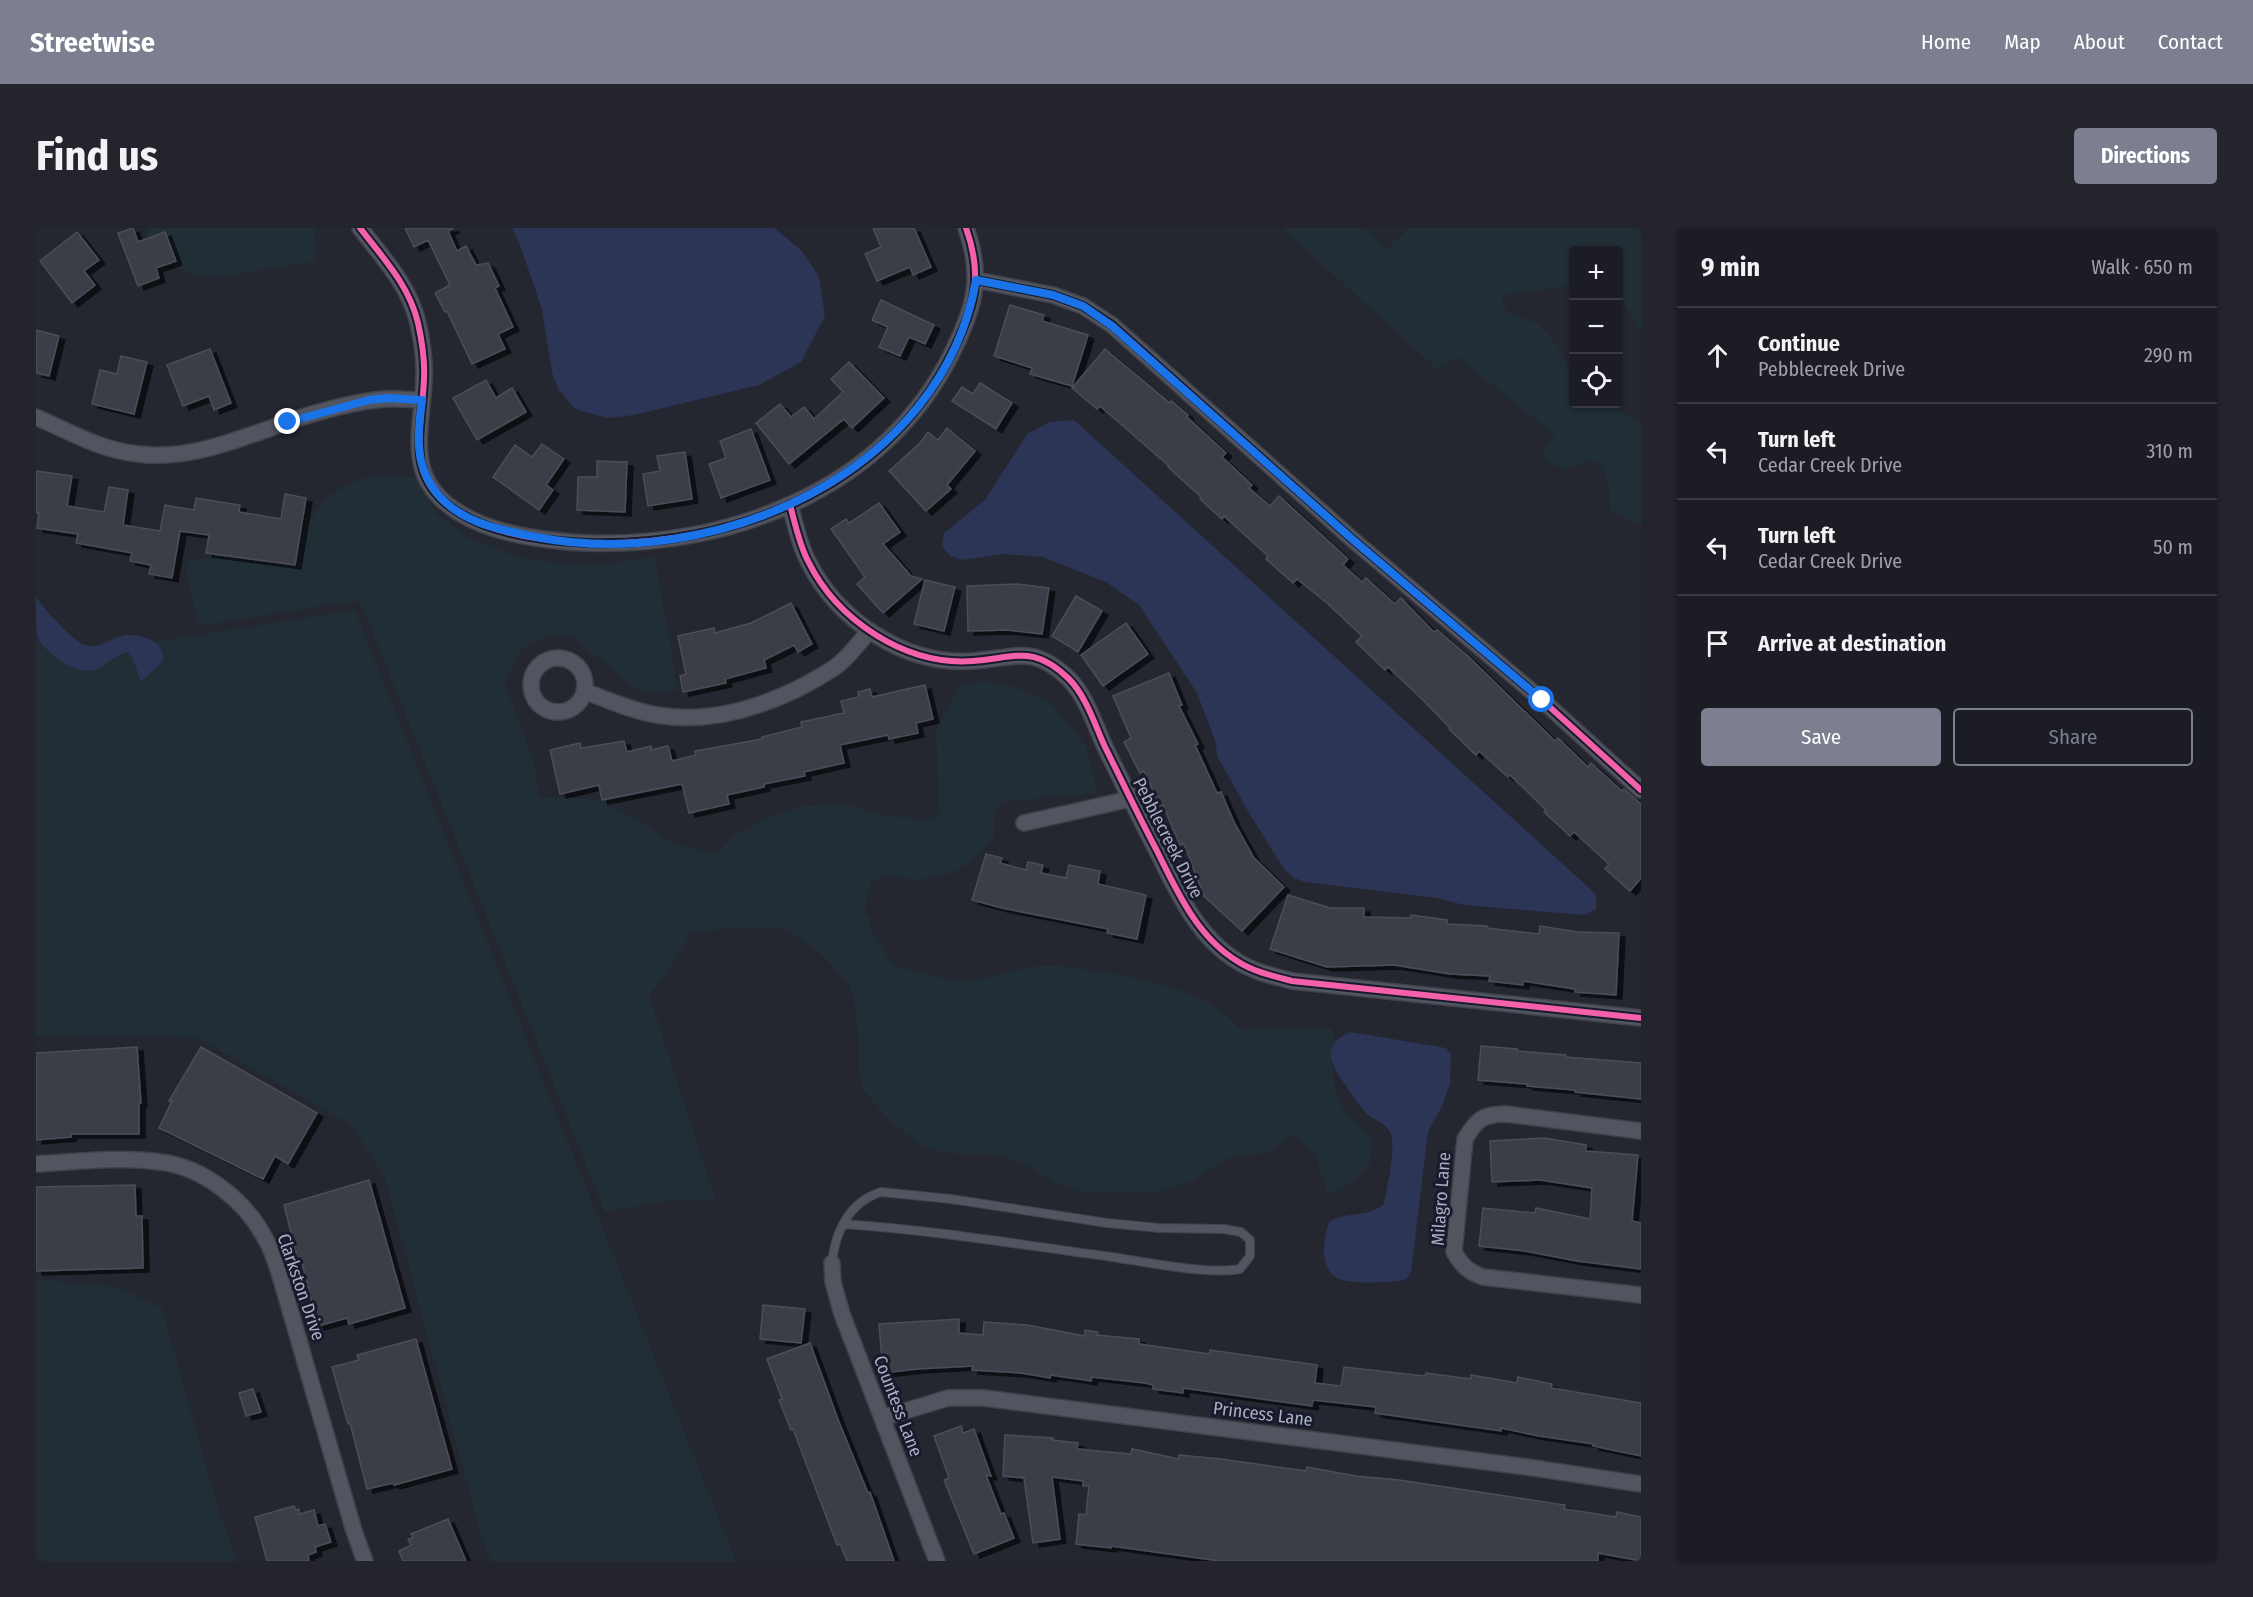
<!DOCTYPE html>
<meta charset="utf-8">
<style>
:root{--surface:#1b1c24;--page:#24252c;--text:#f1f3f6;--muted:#a0a1a6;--line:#393a41;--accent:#7c7f90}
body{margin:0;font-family:"Fira Sans Condensed",sans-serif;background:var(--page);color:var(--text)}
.controls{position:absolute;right:18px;top:18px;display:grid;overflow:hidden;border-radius:6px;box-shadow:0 2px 4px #0004}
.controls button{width:54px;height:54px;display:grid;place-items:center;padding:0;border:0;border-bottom:2px solid var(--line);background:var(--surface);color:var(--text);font:30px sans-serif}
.stop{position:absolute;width:18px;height:18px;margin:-14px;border:4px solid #1a73e8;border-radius:50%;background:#fff}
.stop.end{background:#1a73e8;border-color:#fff;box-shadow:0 2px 6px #0008}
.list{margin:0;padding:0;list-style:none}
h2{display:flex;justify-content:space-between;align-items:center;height:78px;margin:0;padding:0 24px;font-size:26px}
h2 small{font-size:20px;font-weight:400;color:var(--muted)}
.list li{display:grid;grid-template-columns:39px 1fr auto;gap:18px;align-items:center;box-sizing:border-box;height:96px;padding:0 24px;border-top:2px solid var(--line)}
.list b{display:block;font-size:22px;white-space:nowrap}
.list p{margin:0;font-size:20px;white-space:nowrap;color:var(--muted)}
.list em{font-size:20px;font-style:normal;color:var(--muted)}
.actions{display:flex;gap:12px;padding:18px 24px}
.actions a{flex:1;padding:14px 0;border:2px solid var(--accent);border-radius:6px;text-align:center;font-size:21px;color:var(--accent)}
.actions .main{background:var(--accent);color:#fff}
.icon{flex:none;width:33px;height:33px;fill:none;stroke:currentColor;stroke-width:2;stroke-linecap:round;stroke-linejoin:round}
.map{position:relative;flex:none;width:1605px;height:1333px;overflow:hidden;border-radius:6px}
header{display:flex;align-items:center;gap:36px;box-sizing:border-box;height:84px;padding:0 30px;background:var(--accent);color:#fff}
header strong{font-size:28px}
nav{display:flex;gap:33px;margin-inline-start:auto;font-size:21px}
.intro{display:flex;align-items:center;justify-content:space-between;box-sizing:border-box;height:144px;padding:0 36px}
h1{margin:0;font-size:42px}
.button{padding:15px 27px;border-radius:6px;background:var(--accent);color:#fff;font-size:21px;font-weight:700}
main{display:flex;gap:36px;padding:0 36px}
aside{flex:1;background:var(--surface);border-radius:6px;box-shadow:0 2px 4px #0004}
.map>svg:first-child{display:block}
</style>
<header>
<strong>Streetwise</strong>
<nav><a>Home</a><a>Map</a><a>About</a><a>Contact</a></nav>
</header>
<div class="intro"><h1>Find us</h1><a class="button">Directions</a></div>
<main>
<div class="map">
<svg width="1605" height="1333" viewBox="0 0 1605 1333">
<defs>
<filter id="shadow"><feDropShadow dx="6" dy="4" stdDeviation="0" flood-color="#0009"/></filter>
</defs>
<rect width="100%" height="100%" fill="#242630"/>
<g fill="#212e36">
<polygon points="110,0 279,0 280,33 171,51 137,38 115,25"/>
<polygon points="1246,0 1329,0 1350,21 1373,0 1605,0 1605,101 1601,99 1583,68 1582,22 1538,22 1537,57 1465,68 1471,84 1503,96 1522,118 1537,149 1538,176 1570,176 1605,194 1605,298 1574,283 1573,261 1567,239 1554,232 1529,242 1510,233 1507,223 1519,207 1421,129 1401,141"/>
<path d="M342,246L380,249L399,284L435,311L485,330L553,338L619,329L642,461L628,466L598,461L578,442L535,409L518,407L496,415L482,426L469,456L497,530L504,570L536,569L564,573L603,592L637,615L680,627L697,608L727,592L766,578L815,577L848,588L895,591L903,585L900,500L924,456L949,453L979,459L1015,475L1050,518L1062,565L966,574L958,585V609C937,634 919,649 886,651C865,652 857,645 835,654L828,686L833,689L835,701L857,737C877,742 903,751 924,752C949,753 971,742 995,739C1023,735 1050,741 1077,746C1122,755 1173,763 1204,801H1296L1301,822C1293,837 1299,867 1308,881C1316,893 1329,900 1337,912L1334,936L1314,956L1292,967L1279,926L1257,907L1230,925L1205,927L1192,931L1152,955L1118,964H1047L1018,954L994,939L962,926H922L896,922L883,916L856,895L828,863L823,848V810L817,767L812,755L782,723L746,700H695L656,705C641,725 632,750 613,766L680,973H631L569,984L325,376L318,373L162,398L148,334L260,310L290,271L309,257Z"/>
<polygon points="319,382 700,1333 455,1333 445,1309 349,950 315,897 162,810 0,808 0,405 18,427 59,442 82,426 92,424 96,429 105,454 127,433 126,421 118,414"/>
<polygon points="0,1051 81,1059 126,1080 184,1287 202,1333 0,1333"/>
</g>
<g fill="#2c3556">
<polygon points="476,0 738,0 766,23 783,49 789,88 765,134 723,157 598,187 571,190 539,181 523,162 516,145 506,81 484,17"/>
<polygon points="1038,192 1551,658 1560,667 1560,681 1548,687 1428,677 1401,670 1269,654 1258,650 1248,641 1213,585 1181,528 1180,515 1161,465 1103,377 1070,354 1007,329 967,326 927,332 914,328 906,318 908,305 949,272 991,206 1014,194"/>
<path d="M0,369C7,380 38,414 49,417C63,421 73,412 85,408C96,405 117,409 124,419C127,423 127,428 127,433L105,454L96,429L92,424C77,427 69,439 59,442C37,447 9,425 1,407C0,397 0,379 0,369Z"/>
<path d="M1315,804L1410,820L1415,826L1414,856L1406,878L1392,904L1375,1044L1370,1051L1362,1053C1348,1054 1313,1057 1301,1050C1282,1039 1288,1011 1293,994C1311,983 1332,990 1348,976C1351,959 1360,922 1355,906C1350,894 1339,893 1331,886C1323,878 1317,868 1311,859C1295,838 1283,817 1315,804Z"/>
</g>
<g fill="#3b3d47" stroke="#4b4d59" stroke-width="1.5" filter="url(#shadow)">
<polygon points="97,0 102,14 129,4 140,33 120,40 123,50 102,58 82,5"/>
<polygon points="369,0 418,0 412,3 421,23 430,18 440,37 452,35 463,58 459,60 477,99 462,106 469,121 436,136 411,83 409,84 399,65 414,57 392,12 378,19"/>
<polygon points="837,0 878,0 895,39 877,47 874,39 841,53 829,26 845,19"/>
<polygon points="41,4 63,32 48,43 59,57 36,75 4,33"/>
<polygon points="845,72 898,97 889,116 873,109 864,128 843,119 852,99 836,92"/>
<polygon points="974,77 1008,87 1006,93 1052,107 1036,158 994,146 996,140 958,128"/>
<polygon points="0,102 23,108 13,148 0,145"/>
<polygon points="174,121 195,175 178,182 173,168 147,178 131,137"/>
<polygon points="1069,121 1134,175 1135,173 1152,187 1151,189 1190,225 1186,229 1216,257 1213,260 1234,278 1243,268 1312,331 1307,337 1326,354 1330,350 1359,376 1365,370 1398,404 1401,402 1433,429 1519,513 1522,510 1552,539 1555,535 1586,563 1588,561 1605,576 1605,650 1594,663 1569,641 1573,636 1538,604 1534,608 1508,584 1510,582 1474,547 1472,549 1443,523 1440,527 1413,501 1414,500 1386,471 1352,439 1349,442 1320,414 1326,408 1291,375 1261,351 1257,355 1230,331 1232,328 1188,288 1186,291 1164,271 1165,269 1132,239 1133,238 1064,178 1061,181 1036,160"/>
<polygon points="85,128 111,134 98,186 56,176 64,142 81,146"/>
<polygon points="813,134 848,170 816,200 808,191 753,236 720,195 744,176 755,189 768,179 778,191 807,164 795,151"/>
<polygon points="450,152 460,170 476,160 490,184 441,212 417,170"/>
<polygon points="944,155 976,175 960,201 916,173 926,159 937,166"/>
<polygon points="911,200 939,223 911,257 915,261 890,283 853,243 884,215 892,204 902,212"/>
<polygon points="715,201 734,252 685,270 673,236 690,230 684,213"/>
<polygon points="506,216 528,231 510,257 517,262 503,282 457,249 479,217 496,229"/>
<polygon points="649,224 656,271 612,278 607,246 624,243 621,228"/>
<polygon points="561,233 591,234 589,284 541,282 542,249 561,249"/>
<polygon points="0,243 36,248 31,278 68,284 73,259 92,262 87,297 124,303 129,277 158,282 160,270 204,277 203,284 245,291 249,266 270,270 259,337 170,325 173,307 144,303 136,350 113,346 115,337 94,333 96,325 40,315 42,306 1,300 3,285 0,285"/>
<polygon points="843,275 864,304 847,316 875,348 886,351 847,385 821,356 829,349 795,301 810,291 813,295"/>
<polygon points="889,352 919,359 908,403 878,396"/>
<polygon points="981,356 1013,360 1006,406 971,402 932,403 931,358"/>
<polygon points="1040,368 1066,383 1042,424 1016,408"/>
<polygon points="755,375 776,416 762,424 758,417 728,432 730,440 689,451 690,455 647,464 644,448 650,446 642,408 678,400 679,405 715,395"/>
<polygon points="1090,395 1112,426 1067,458 1045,427"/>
<polygon points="1133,445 1146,477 1143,478 1162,516 1159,517 1181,565 1185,564 1198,594 1218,630 1248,659 1206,703 1168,668 1148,616 1144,617 1127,577 1124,578 1108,543 1104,545 1088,514 1095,510 1077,468"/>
<polygon points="889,457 897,491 880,495 882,505 853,511 852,507 804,517 808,535 768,544 769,548 728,556 728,559 691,567 693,576 653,585 646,556 566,572 563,557 524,566 514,522 544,515 545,520 588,513 591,524 615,518 615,522 632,518 636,533 660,527 659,523 726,511 726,509 766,499 765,494 808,485 805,473 823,469 822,464 834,461 836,469"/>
<polygon points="950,626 966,630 964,635 990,642 992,634 1007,637 1005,645 1030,650 1033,637 1064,643 1062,656 1110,667 1101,711 1071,705 1072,701 966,680 936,672"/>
<polygon points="1252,667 1294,680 1328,680 1328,689 1375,690 1375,687 1411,692 1411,696 1451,698 1451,700 1503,706 1504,698 1542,704 1583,705 1580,767 1539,764 1539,761 1487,753 1487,757 1453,753 1454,748 1414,746 1358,737 1291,739 1234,721"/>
<polygon points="1445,818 1481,821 1481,823 1530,827 1530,829 1605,835 1605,871 1539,864 1539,862 1491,858 1491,856 1442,852"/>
<polygon points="101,819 105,875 103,875 103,906 35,906 35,909 0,912 0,825"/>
<polygon points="165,819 281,885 252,936 239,928 227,951 123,900 136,873 133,873"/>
<polygon points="1508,910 1550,917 1550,923 1602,927 1596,993 1605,995 1605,1041 1541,1033 1489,1023 1443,1018 1447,980 1499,985 1500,980 1554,991 1556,960 1504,952 1456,954 1454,913"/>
<polygon points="333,952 369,1080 313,1096 311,1090 282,1098 265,1031 262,1032 248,977"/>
<polygon points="99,957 100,988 106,988 107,1040 0,1043 0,959"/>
<polygon points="727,1077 769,1081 765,1115 724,1111"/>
<polygon points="923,1091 923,1105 947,1107 948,1094 991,1097 1049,1108 1049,1102 1062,1104 1061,1107 1103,1111 1103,1116 1174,1126 1174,1122 1281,1137 1279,1155 1305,1158 1308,1139 1389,1148 1390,1145 1435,1151 1435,1147 1481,1155 1482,1149 1516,1156 1515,1160 1605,1175 1605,1228 1557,1218 1558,1216 1503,1208 1465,1200 1465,1203 1339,1185 1340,1179 1277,1172 1276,1178 1147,1160 1147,1165 1117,1161 1117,1157 1109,1155 1056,1149 1055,1153 1015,1147 1014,1150 985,1145 936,1142 937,1138 881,1141 847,1145 843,1096"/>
<polygon points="380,1111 416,1241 358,1257 357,1255 331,1261 314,1195 312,1196 296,1139 323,1132 321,1127"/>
<polygon points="774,1115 803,1194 832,1265 834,1264 858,1333 811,1333 804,1316 801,1317 757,1201 755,1202 743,1172 746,1171 731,1131"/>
<polygon points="217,1161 225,1184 210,1188 203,1165"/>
<polygon points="925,1198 927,1205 938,1201 955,1248 950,1247 965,1286 968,1285 978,1310 938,1326 908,1252 913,1250 898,1208"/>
<polygon points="969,1207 1017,1210 1016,1212 1042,1215 1041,1221 1095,1226 1096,1221 1143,1231 1143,1227 1185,1231 1270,1243 1271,1239 1320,1248 1363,1252 1529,1277 1528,1281 1580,1289 1581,1284 1605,1289 1605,1333 1562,1325 1562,1333 1184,1333 1075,1318 1075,1320 1040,1316 1043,1286 1050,1287 1053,1258 1047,1258 1047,1253 1016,1249 1024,1311 997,1315 988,1250 967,1248"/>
<polygon points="258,1278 260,1282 263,1281 264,1286 278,1282 282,1298 289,1296 295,1314 279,1319 280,1324 272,1327 273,1333 231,1333 219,1289"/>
<polygon points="412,1291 430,1333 367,1333 363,1323 375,1317 372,1311 377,1310 375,1306"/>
</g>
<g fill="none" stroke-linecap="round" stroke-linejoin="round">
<g stroke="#40424a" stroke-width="10">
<path id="lane" d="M796,1035C799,1004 813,974 845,964L915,971L1071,995L1123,1000L1188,1001L1205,1004L1214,1012V1028L1204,1041C1171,1047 1110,1034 1076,1029C986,1017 897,1002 807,996"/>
</g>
<g stroke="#40424a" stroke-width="18">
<g id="street">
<path d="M324,0C347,30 373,57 382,95C386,113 389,132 388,151C386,203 367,250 422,284C458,307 509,313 550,315C694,320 847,262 915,127C938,81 948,50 930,0"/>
<polyline points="940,52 1017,67 1047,78 1076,97 1316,311 1506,472 1605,562"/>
<path d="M0,189C34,204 64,222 102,226C149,232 192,215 235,200C265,188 318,173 349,171C361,170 374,172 386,172"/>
<path d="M754,277C759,295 763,316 772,333C801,392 869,438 937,433C980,430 997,416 1033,451C1050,468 1059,497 1069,519C1086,553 1102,587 1120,621C1140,661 1160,708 1201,733C1218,744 1237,748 1256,753L1605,790"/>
<circle cx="522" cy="457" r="27"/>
<path d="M548,463C572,472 596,483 621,487C674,496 725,480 771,456C781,450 793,444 802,437C814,427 823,415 833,403"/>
<polyline points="988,595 1094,571"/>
<path d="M1605,903L1470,886C1447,886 1441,891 1429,911L1418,1024C1426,1038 1433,1044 1447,1049L1605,1067"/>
<path d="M0,936C40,934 84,928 124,934C168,939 210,973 230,1012C237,1024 241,1038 245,1051L318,1303L329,1333"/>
<polyline points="796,1035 797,1054 806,1086 901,1333"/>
<polyline points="846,1190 912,1170 948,1170 1491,1239 1605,1256"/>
</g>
</g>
<use href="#lane" stroke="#525560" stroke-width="8"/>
<use href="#street" stroke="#525560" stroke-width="15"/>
<g stroke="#171b2b" stroke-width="10">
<g id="cycleway">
<path d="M324,0C347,30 373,57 382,95C386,113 389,132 388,151C386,203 367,250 422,284C458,307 509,313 550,315C694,320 847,262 915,127C938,81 948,50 930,0"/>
<polyline points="940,52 1017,67 1047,78 1076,97 1316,311 1506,472 1605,562"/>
<path d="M754,277C759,295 763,316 772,333C801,392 869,438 937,433C980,430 997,416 1033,451C1050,468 1059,497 1069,519C1086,553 1102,587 1120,621C1140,661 1160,708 1201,733C1218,744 1237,748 1256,753L1605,790"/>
</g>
</g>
<use href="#cycleway" stroke="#f560ab" stroke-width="6"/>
</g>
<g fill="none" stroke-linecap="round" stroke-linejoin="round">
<path stroke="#1a73e8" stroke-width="8" d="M252,194L333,172L352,170L386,172C382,203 378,233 397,260C420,294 463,302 500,309C678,344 907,245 940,52L1017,67L1047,78L1076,98L1316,311L1506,472"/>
</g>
<g text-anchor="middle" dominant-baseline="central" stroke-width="6" stroke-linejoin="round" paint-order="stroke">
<g font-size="18" fill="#abafc4" stroke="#171b2b">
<text transform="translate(1132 610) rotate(63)">Pebblecreek Drive</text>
<text transform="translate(1405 971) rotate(-86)">Milagro Lane</text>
<text transform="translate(265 1059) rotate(71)">Clarkston Drive</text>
<text transform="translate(862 1178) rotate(69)">Countess Lane</text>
<text transform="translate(1227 1186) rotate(7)">Princess Lane</text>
</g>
</g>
</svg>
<div class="controls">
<button>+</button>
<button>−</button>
<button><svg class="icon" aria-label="locate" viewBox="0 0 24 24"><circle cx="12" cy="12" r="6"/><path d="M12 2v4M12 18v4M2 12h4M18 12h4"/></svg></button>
</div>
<div class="stop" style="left:1506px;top:472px"></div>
<div class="stop end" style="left:252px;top:194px"></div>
</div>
<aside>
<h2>9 min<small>Walk · 650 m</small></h2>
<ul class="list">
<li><svg class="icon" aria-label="ahead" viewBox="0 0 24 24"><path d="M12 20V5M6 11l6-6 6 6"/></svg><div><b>Continue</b><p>Pebblecreek Drive</p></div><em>290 m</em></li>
<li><svg class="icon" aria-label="left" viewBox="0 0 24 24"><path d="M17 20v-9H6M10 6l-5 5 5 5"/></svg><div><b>Turn left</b><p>Cedar Creek Drive</p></div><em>310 m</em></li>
<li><svg class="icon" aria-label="left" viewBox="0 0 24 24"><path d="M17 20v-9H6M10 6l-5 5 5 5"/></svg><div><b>Turn left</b><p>Cedar Creek Drive</p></div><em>50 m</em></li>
<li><svg class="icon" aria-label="arrive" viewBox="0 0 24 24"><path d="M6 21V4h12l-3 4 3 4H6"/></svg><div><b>Arrive at destination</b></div></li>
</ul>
<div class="actions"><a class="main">Save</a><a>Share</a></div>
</aside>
</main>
